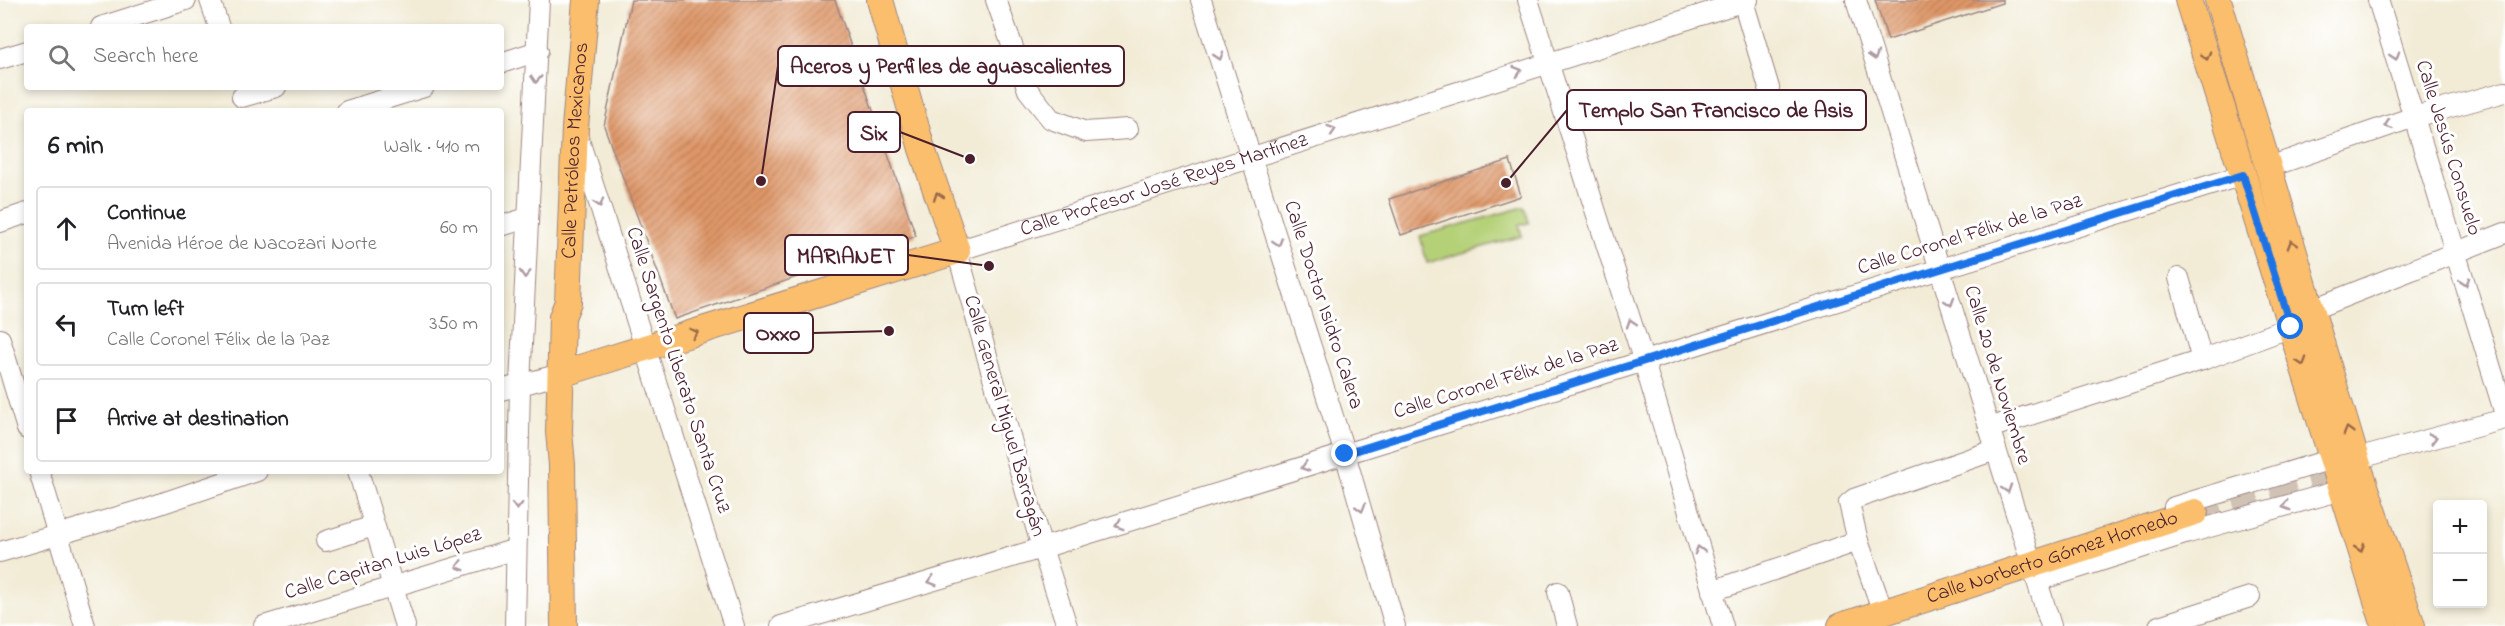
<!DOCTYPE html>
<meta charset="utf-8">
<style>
:root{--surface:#fff;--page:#f6f6f6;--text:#202124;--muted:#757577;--line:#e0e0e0}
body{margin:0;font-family:"Indie Flower",sans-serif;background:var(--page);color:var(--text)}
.controls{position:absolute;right:18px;bottom:18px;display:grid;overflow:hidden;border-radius:6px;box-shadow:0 3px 9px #0003}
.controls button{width:54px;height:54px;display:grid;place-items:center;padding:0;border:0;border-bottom:2px solid var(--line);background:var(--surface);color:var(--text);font:30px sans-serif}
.stop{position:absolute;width:18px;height:18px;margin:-14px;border:4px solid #1a73e8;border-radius:50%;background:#fff}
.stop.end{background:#1a73e8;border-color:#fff;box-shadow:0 2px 6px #0008}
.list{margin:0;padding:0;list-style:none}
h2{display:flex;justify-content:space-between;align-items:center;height:78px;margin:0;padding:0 24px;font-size:26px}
h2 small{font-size:20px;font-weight:400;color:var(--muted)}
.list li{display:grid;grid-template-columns:39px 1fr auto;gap:18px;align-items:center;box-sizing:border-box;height:84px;margin:0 12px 12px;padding:0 12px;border:2px solid var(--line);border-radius:6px}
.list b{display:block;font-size:22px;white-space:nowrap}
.list p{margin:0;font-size:20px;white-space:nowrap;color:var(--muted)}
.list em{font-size:20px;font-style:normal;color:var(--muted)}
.icon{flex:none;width:33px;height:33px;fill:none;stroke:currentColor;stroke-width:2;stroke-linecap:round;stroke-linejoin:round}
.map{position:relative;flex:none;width:2505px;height:626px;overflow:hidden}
.search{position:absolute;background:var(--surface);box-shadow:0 3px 9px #0003;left:24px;top:24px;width:480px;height:66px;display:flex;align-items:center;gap:15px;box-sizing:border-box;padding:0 21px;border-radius:6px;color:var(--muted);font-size:22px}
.panel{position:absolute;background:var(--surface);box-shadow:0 3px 9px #0003;left:24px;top:108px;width:480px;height:366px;border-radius:6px}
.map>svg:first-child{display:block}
</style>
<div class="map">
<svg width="2505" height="626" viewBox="0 0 2505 626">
<defs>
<pattern id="building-hatch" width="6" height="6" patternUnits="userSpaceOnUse" patternTransform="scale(1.5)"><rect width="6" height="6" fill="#df9768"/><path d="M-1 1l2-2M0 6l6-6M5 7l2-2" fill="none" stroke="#b77b56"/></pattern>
</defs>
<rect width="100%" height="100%" fill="#fff"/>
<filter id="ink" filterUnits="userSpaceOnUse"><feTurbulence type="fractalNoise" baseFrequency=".0167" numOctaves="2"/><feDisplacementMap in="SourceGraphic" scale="12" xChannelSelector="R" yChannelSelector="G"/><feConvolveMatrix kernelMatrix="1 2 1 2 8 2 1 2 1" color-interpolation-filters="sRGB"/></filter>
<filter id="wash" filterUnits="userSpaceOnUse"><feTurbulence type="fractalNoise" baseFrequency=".008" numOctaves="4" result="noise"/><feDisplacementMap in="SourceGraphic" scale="24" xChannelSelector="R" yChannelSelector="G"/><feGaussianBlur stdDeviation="1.35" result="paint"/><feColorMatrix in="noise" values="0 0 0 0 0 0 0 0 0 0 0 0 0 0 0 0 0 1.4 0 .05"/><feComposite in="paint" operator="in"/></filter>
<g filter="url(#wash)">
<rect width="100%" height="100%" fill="#f2ecd7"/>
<polygon fill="#b5d178" stroke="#807852" stroke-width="1.5" points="1524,207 1529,223 1519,225 1522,236 1427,263 1420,236"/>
<g id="blocks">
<g fill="url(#building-hatch)">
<polygon points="631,0 835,0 916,236 675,319 604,126"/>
<polygon points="1875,0 2002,0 2002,3 1888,40"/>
<polygon points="1510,160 1521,196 1401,235 1389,199"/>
</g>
</g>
</g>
<g filter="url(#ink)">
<use href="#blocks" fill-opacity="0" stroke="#9e8681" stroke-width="1.5"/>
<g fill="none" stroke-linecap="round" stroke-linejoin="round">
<polyline stroke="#d0c3b5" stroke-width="26" stroke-dasharray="26 13" stroke-linecap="butt" points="2195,512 2358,468"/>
<g stroke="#9e8681" stroke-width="22">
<g id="minor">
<polyline points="210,0 219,27"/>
<polyline points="996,0 1028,90 1051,119 1086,132 1128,129"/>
<polyline points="1201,0 1345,454 1395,626"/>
<polyline points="1528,0 1644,362 1723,626"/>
<polyline points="1856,0 2051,626"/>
<polyline points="2378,0 2505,414"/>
<polyline points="1743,1 1769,88"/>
<polyline points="101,27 186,0"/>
<polyline points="0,59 27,51"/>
<polyline points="501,63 538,51"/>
<polyline points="242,97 276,87"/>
<polyline points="347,111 424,87"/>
<polyline points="578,137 734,626"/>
<polyline points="2269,167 2414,117 2505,92"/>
<polyline points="0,222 27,213"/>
<polyline points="501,226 527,218"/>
<polyline points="2179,278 2202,360"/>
<polyline points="2313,309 2505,233"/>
<polyline points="0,339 27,429"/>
<polyline points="501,390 561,374"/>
<polyline points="1989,428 2202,360 2291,327"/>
<polyline points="2356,459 2505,419"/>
<polyline points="39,471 85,626"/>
<polyline points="358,471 405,626"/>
<polyline points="2174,507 2332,459"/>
<polyline points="326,541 374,526"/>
<polyline points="0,552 148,508 257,471"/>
<polyline points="2037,581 2188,533 2342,490"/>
<polyline points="1712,591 1858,541"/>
<polyline points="1558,592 1567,626"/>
<polyline points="1883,612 1858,541 1849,503 1854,499 1995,450"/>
<polyline points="264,626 516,549"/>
<polyline points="515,626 520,384 539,0"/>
<polyline points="781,626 1042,548 2243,175"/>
<path id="s1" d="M1067,626L1042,548L957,251L1748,0"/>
<polyline points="2159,626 2250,597"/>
</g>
</g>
<g stroke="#9e8681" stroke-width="28">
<g id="major">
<polyline points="2188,0 2385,626"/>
<polyline points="2218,0 2356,459 2412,626"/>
<polyline points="561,374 957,251 922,149 880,0"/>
<path id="s2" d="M564,626L562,465L559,432L562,317L568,302L575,128L586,0"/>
<path id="s3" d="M1841,626L2195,512"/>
</g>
</g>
<use href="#minor" stroke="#fff" stroke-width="20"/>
<use href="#major" stroke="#fabe6d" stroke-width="26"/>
</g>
<defs><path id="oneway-chevron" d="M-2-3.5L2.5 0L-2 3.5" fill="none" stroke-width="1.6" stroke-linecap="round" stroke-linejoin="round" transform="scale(1.5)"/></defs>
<g stroke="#ae9aa0">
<use href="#oneway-chevron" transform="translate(1219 56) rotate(73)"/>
<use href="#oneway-chevron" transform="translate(1874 56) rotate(73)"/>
<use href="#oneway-chevron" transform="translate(2395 56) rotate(73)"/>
<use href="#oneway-chevron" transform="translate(1518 71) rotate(-18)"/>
<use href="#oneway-chevron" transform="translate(536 79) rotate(94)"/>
<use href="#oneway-chevron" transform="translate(2388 125) rotate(161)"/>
<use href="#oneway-chevron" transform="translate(1332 130) rotate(-18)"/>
<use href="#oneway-chevron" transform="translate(599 203) rotate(72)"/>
<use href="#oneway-chevron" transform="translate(1278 242) rotate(72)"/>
<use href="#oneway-chevron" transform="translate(525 274) rotate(92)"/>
<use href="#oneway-chevron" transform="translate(2465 282) rotate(73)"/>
<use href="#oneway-chevron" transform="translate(1950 302) rotate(72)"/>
<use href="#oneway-chevron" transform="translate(1631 323) rotate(-108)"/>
<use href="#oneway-chevron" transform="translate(2433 438) rotate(-15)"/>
<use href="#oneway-chevron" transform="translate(1305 467) rotate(163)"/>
<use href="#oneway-chevron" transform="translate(2007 489) rotate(72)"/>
<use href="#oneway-chevron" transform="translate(517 506) rotate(91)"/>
<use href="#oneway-chevron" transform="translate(2286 506) rotate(164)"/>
<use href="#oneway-chevron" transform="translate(1361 508) rotate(74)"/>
<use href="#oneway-chevron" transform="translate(1119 525) rotate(163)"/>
<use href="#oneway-chevron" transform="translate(1699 550) rotate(-106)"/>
<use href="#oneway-chevron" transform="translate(460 566) rotate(164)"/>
<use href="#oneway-chevron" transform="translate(932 581) rotate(163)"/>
</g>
<g stroke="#996749">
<use href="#oneway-chevron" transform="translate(2206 56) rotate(73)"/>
<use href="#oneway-chevron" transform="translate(938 196) rotate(-109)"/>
<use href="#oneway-chevron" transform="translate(2292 244) rotate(-107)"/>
<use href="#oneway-chevron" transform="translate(694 333) rotate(-17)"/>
<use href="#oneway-chevron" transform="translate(2302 362) rotate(73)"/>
<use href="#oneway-chevron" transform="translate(2348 431) rotate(-106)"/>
<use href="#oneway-chevron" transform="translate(2360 548) rotate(73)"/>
</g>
</g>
<g fill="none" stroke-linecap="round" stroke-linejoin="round" filter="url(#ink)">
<polyline stroke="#1a73e8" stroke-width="8" points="1345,454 2243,175 2291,327"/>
</g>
<g text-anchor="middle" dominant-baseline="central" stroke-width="6" stroke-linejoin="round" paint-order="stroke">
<g font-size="21" fill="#4a1f2b" stroke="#fff">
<text transform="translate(2448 148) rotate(73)">Calle Jesús Consuelo</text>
<text stroke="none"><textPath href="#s2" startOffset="477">Calle Petróleos Mexicanos</textPath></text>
<text stroke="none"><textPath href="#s1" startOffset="608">Calle Profesor José Reyes Martínez</textPath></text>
<text transform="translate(1970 235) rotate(-17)">Calle Coronel Félix de la Paz</text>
<text transform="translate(1323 305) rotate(72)">Calle Doctor Isidro Calera</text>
<text transform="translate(678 370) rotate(72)">Calle Sargento Liberato Santa Cruz</text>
<text transform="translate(1997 375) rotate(73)">Calle 20 de Noviembre</text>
<text transform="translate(1506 379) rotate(-17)">Calle Coronel Félix de la Paz</text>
<text transform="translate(1004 416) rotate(74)">Calle General Miguel Barragán</text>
<text stroke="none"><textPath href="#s3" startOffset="222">Calle Norberto Gómez Hornedo</textPath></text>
<text transform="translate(383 564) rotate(-17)">Calle Capitan Luis López</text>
</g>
</g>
<path fill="none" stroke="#4a1f2b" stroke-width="2" d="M761 181L778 66M1506 183L1567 110M970 159L900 132M989 266L908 255M889 331L813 333"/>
<g fill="#4a1f2b" stroke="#fff" stroke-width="2">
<circle cx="761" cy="181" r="6"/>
<circle cx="1506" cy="183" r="6"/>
<circle cx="970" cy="159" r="6"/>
<circle cx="989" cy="266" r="6"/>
<circle cx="889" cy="331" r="6"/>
</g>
<g fill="#fff" stroke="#4a1f2b" stroke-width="2">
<rect x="778" y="46" width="346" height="40" rx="6"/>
<rect x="1567" y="90" width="299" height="40" rx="6"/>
<rect x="848" y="112" width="52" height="40" rx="6"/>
<rect x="785" y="235" width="123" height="40" rx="6"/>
<rect x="744" y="313" width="69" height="40" rx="6"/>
</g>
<g font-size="22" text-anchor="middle" font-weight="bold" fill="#4a1f2b">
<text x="951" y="73">Aceros y Perfiles de aguascalientes</text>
<text x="1716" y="117">Templo San Francisco de Asis</text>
<text x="874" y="140">Six</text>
<text x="846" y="263">MARIANET</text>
<text x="778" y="340">Oxxo</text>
</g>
</svg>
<div class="controls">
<button>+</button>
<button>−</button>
</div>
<div class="stop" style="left:2291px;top:327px"></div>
<div class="stop end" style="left:1345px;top:454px"></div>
<div class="search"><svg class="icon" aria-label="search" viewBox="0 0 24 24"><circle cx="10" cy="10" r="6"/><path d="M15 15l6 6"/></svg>Search here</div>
<section class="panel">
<h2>6 min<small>Walk · 410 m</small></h2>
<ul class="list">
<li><svg class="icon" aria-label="ahead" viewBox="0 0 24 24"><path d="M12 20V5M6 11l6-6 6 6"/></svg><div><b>Continue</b><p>Avenida Héroe de Nacozari Norte</p></div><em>60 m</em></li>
<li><svg class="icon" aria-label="left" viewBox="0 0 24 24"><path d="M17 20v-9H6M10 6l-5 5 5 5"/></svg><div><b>Turn left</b><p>Calle Coronel Félix de la Paz</p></div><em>350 m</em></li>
<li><svg class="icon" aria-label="arrive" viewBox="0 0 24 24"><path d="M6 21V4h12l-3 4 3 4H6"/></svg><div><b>Arrive at destination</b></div></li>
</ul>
</section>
</div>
